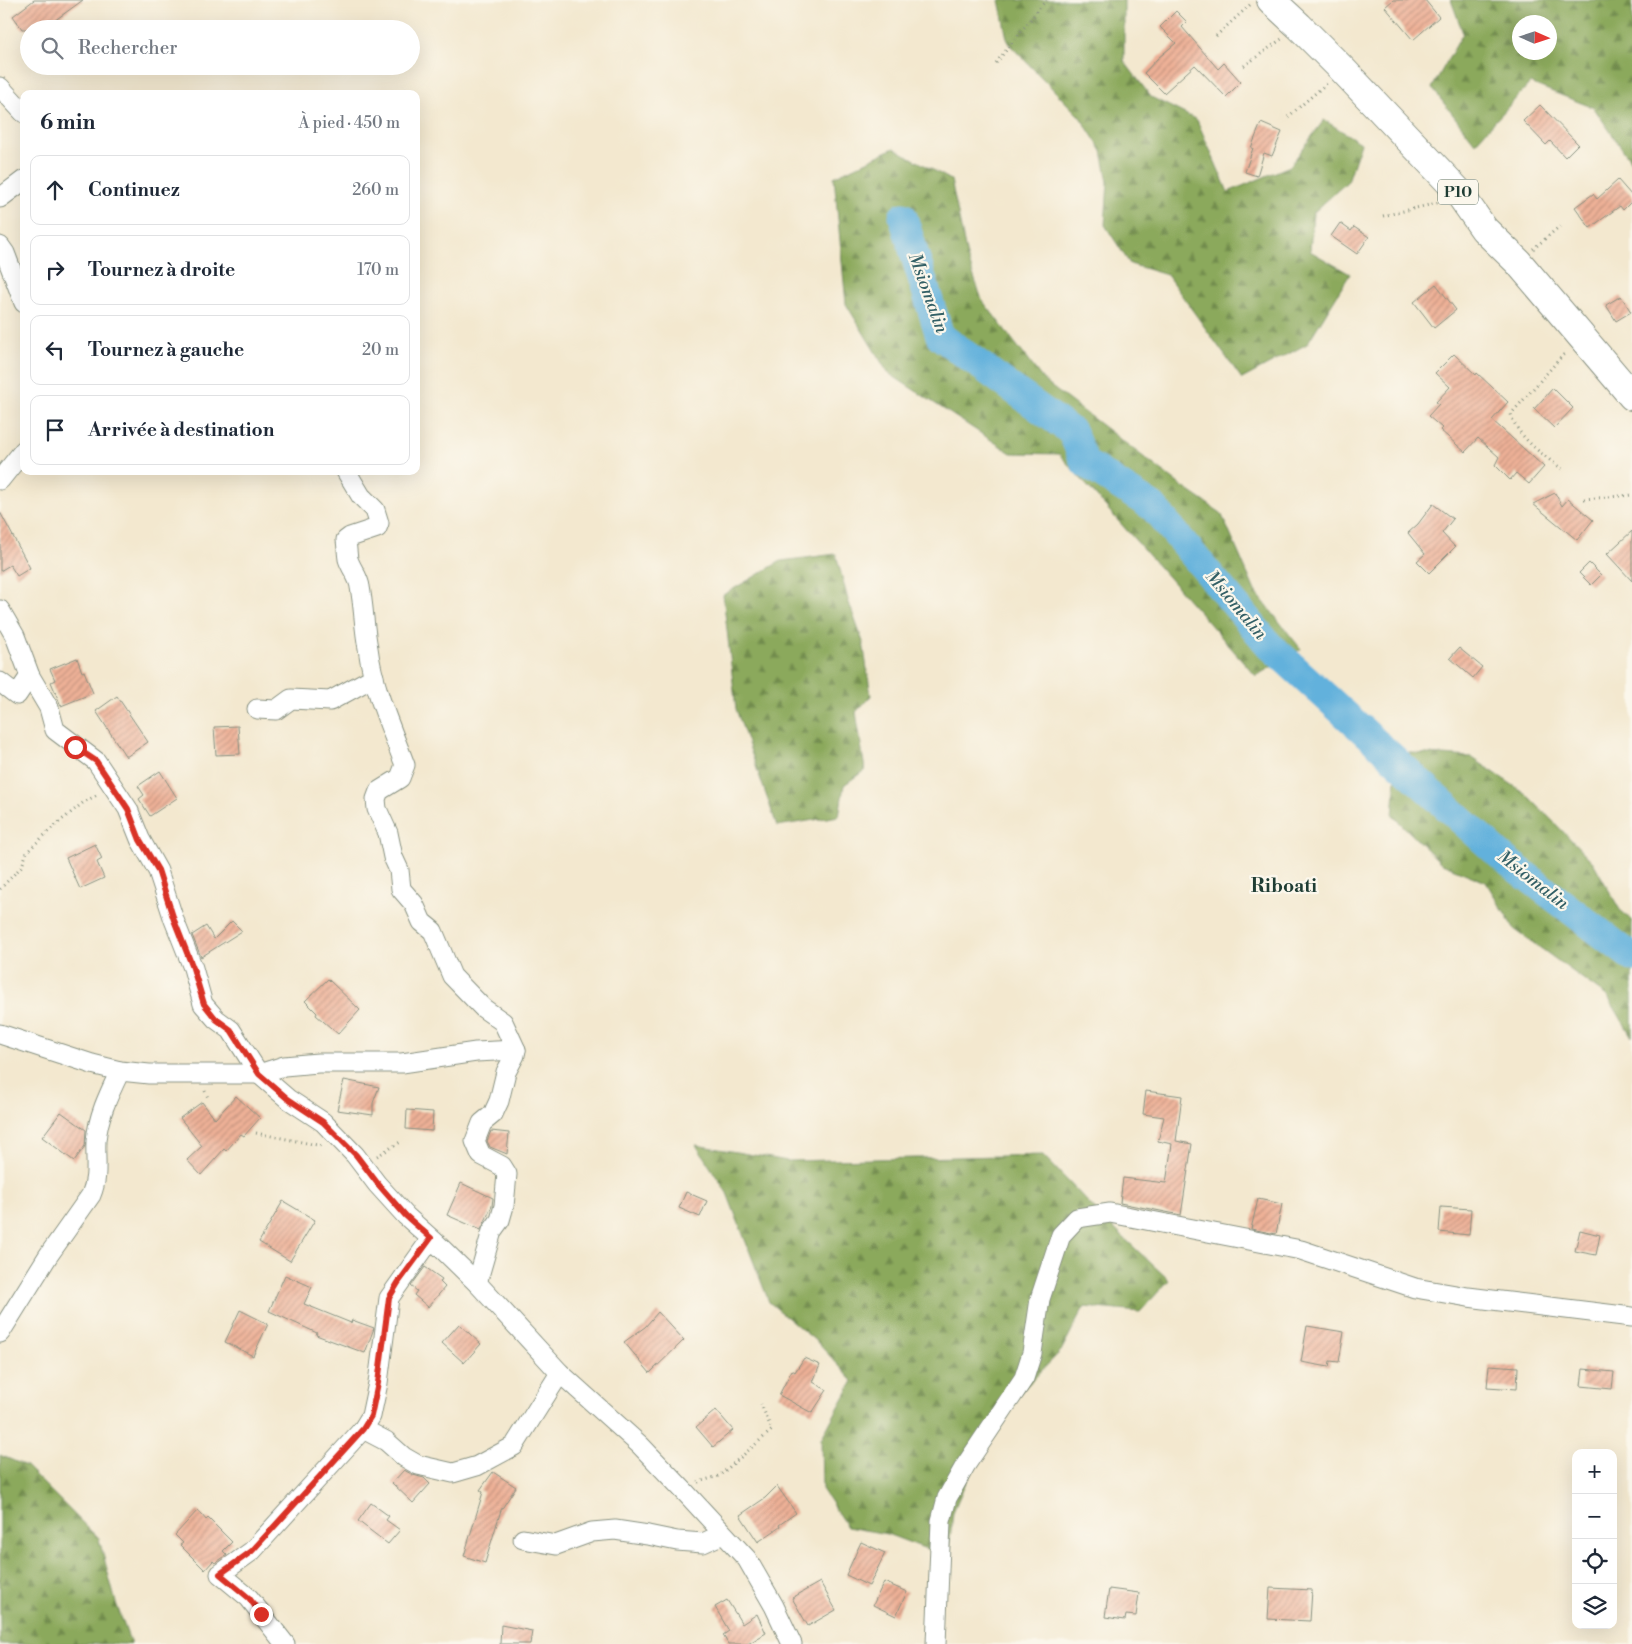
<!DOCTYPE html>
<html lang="fr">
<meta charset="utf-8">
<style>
:root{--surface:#fff;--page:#f6f6f7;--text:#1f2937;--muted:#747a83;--line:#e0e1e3}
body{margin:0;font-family:"Libre Bodoni",serif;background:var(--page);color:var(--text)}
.controls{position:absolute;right:15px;bottom:15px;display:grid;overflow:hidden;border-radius:10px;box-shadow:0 5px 20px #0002}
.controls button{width:45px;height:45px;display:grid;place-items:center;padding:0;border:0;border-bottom:1px solid var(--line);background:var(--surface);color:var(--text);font:25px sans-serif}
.compass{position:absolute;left:1512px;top:15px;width:45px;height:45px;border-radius:50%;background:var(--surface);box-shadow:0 5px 20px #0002;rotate:93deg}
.stop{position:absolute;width:15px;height:15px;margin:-11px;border:4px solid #d93025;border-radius:50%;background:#fff}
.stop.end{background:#d93025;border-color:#fff;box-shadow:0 1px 5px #0008}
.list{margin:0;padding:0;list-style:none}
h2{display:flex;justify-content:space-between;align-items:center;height:65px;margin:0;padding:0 20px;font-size:21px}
h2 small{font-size:16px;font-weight:400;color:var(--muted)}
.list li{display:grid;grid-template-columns:32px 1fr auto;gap:15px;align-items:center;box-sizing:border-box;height:70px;margin:0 10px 10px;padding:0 10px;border:1px solid var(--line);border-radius:10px}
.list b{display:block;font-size:19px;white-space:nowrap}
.list em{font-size:16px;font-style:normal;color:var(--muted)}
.icon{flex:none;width:28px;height:28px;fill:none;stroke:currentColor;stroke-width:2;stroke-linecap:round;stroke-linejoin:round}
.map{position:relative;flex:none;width:1632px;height:1644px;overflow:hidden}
.search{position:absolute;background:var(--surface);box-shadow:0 5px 20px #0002;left:20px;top:20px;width:400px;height:55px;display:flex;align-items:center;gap:12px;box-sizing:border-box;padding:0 18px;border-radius:28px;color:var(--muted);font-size:19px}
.panel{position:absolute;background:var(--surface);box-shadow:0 5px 20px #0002;left:20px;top:90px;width:400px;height:385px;border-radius:10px}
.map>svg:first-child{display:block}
</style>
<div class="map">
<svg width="1632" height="1644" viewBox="0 0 1632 1644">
<defs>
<pattern id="forest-firs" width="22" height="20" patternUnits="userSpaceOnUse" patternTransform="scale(1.25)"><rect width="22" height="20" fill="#8ba95c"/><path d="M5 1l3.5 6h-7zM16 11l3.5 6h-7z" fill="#718b4d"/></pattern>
<pattern id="building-hatch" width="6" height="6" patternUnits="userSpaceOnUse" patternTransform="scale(1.25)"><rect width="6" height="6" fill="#eeb197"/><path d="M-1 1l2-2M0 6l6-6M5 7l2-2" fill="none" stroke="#c0917c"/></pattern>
</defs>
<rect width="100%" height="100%" fill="#fbf7ec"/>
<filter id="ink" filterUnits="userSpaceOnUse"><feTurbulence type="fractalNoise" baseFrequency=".02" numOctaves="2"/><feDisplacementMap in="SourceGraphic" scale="10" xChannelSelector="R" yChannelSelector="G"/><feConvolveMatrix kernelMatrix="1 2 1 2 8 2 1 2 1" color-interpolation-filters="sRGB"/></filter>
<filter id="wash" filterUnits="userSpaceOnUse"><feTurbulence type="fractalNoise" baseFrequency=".0096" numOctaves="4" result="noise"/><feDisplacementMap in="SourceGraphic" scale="20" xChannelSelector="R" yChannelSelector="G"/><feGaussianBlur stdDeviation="1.12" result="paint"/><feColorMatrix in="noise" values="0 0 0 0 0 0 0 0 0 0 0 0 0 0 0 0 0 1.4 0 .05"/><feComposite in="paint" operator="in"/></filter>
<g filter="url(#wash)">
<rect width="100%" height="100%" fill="#f3e8cf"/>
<g fill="url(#forest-firs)" stroke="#557348" fill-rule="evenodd">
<polygon points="999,0 1124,0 1124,61 1151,97 1197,120 1228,192 1290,166 1324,120 1361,143 1348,181 1313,213 1310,251 1350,274 1307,344 1242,379 1167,275 1130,264 1105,225 1108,182 1102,151 1080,117 1008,43"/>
<path d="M1451,0H1632V163L1594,108L1530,83L1475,143L1432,88L1463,33ZM1550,22V52H1520V22Z"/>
<polygon points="894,148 951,180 967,257 982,300 1045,382 1183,487 1221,513 1255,591 1301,649 1256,676 1059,454 1011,453 888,373 846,304 834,177"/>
<polygon points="836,554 848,600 863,642 871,696 856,712 865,770 844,785 839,816 777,826 736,709 723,595 781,561"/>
<polygon points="1398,752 1471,757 1526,794 1593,862 1620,910 1632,920 1632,1037 1608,997 1514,929 1486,882 1442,864 1393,816"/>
<polygon points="696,1145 788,1161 1043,1155 1107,1222 1169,1280 1140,1312 1084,1307 1061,1351 992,1421 953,1512 948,1557 887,1534 847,1527 822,1489 821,1439 853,1381 817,1342 769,1302 727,1193"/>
<polygon points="0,1455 26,1466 99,1539 116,1603 131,1644 0,1644"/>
</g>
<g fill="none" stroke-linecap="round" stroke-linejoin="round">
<polyline stroke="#62b1dc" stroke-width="29" points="903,217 940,336 1072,432 1085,463 1153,507 1269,645 1503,858 1632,957"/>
</g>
<g id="blocks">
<g fill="url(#building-hatch)">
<polygon points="34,0 83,0 43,29 22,29 13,16"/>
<polygon points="1393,0 1425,0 1439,17 1413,40 1385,7"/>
<polygon points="1176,11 1187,22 1182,27 1218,69 1224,63 1241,82 1226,97 1195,65 1164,93 1144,73 1158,58 1176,43 1160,27"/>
<polygon points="1540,105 1578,144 1565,157 1550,141 1546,145 1523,121"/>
<polygon points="1261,123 1282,132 1272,156 1264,153 1257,176 1245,172 1253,148 1251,148"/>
<polygon points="1618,180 1632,196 1632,201 1623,210 1620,206 1590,228 1575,207 1593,194 1597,199"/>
<polygon points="1340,223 1351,231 1354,227 1369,237 1357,254 1331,236"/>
<polygon points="1436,284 1456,310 1434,328 1414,302"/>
<polygon points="1621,296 1631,312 1616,321 1606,305"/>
<polygon points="1454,354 1476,375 1477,373 1508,402 1492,420 1544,467 1529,484 1516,473 1510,480 1495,465 1499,457 1478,438 1465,452 1440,430 1442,428 1428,416 1439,404 1436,402 1450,387 1435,373"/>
<polygon points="1553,388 1573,408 1554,428 1534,409"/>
<polygon points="1555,493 1562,506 1568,499 1593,520 1577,540 1533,504"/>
<polygon points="1433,504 1453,519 1442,533 1455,547 1429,573 1417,561 1425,554 1408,533 1418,524"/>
<polygon points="0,512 30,568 17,576 10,565 0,571"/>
<polygon points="1632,531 1632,581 1607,554"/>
<polygon points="1589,563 1601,575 1591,585 1579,573"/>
<polygon points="1459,648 1482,667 1473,678 1450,658"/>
<polygon points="77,658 82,672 84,671 93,693 61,706 51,682 55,680 50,669"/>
<polygon points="117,696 148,742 126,757 96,711"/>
<polygon points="238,726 240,754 216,755 214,727"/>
<polygon points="160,771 177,798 150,816 139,799 144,795 138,786"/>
<polygon points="95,844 102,859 97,862 104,878 80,889 66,858"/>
<polygon points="232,921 242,931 201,957 192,935 206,926 214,939"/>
<polygon points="328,979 360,1010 338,1034 316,1015 317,1013 305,1001"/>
<polygon points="344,1080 379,1087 373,1103 373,1115 337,1110"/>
<polygon points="1146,1091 1182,1096 1176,1141 1192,1144 1181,1215 1120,1203 1123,1178 1166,1183 1172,1144 1158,1141 1164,1117 1143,1114"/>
<polygon points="236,1096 260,1118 244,1136 241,1134 226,1151 224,1149 201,1175 187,1160 202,1146 180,1118 202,1102 215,1119"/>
<polygon points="407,1110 433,1112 432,1131 406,1129"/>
<polygon points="61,1112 86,1130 85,1146 74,1161 42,1137"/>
<polygon points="491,1131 509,1133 507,1154 490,1147 487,1141"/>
<polygon points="461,1183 493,1198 492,1206 481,1230 447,1215"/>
<polygon points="686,1192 707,1201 700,1217 679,1208"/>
<polygon points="1258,1199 1282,1204 1276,1234 1251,1229"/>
<polygon points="283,1201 315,1220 290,1261 259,1242"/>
<polygon points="1441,1207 1471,1209 1469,1235 1439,1232"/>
<polygon points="1580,1230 1600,1235 1596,1255 1575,1251"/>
<polygon points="425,1267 442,1279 440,1282 445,1287 428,1307 414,1295 417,1291 411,1286"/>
<polygon points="285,1275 312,1287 304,1304 351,1323 352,1320 374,1328 365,1353 316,1335 317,1333 269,1311"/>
<polygon points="240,1310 268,1324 253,1356 225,1342"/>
<polygon points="658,1312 684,1340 650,1373 624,1342 645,1327"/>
<polygon points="459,1324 481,1344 464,1363 442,1343"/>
<polygon points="1307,1326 1344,1332 1339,1362 1330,1361 1329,1367 1301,1362"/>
<polygon points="804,1358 820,1365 813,1382 827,1390 812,1413 779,1395 792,1370 795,1372"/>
<polygon points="1489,1365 1518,1367 1517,1389 1487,1387"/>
<polygon points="1583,1369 1614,1372 1612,1389 1581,1386"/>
<polygon points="716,1410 733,1430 713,1447 696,1427"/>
<polygon points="404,1470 413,1475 424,1478 430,1484 413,1503 392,1483"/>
<polygon points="493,1472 516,1487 501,1510 485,1563 464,1556 483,1492 480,1490"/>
<polygon points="777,1486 796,1513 779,1525 780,1527 758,1542 740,1515 765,1498"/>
<polygon points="371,1503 389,1516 386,1520 400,1530 388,1544 358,1521"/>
<polygon points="198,1510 206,1520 208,1518 232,1542 223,1551 227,1555 215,1563 213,1561 205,1570 180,1545 183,1543 175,1535"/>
<polygon points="861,1542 885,1553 869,1586 846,1575"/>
<polygon points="820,1582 836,1610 808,1626 792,1598"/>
<polygon points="884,1582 907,1592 896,1616 873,1605"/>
<polygon points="1270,1588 1312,1590 1310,1621 1268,1619"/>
<polygon points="1109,1589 1139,1593 1136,1616 1126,1615 1125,1620 1105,1617"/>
<polygon points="727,1600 742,1624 757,1614 766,1633 748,1644 728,1644 723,1635 729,1631 715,1607"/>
<polygon points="501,1625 532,1631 530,1644 500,1644"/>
</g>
</g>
</g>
<g filter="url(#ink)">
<use href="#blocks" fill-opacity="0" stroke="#899282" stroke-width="1"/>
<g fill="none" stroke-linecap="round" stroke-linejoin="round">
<g stroke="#899282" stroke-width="21">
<g id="minor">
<polyline points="0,87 24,113"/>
<polyline points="0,198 24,180"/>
<polyline points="0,246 5,253 24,303"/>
<path d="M346,471L361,496L375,510L379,523L377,528L350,537L346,540C347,547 347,553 348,559C351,569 359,577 360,587C364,608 364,628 368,648C373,688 391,728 405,765L400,778L379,791L376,799L377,809L388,833L393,857L399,870L401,889L414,904L422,922L433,931L452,976L483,1008L503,1022L516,1050L515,1055L506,1072L499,1101L493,1114L482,1123L475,1141L481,1155L502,1166L507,1174L504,1206L500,1220L492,1231L477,1283"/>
<polyline points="0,480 24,450"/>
<polyline points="0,610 15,636 30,676 49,708 55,730 96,761 128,809 140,839 158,871 174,920 193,968 203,1004 216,1019 231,1030 259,1074 288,1099 323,1122 355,1155 377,1184 406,1216 435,1242 477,1283 560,1373 640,1445 685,1492 747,1559 774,1606 792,1644"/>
<polyline points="0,682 17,695 30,676"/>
<polyline points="257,709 276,710 291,699 330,701 374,677"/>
<polyline points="0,1034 92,1064 120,1071 149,1074 259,1074 284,1066 318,1063 402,1063 476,1052 516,1050"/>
<path d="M0,1333L48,1256L91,1195C99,1176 95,1161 96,1141C98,1116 109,1094 120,1071"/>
<polyline points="363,1429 386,1441 404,1457 418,1465 453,1473 477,1466 514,1446 560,1373"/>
<polyline points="523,1539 556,1545 592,1532 615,1530 648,1535 677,1541 703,1543 723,1534"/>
<polyline points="285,1644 249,1598 220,1574 252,1551 363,1429 371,1416 378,1383 389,1298 431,1239"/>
<polyline points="936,1644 941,1521 947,1498 965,1466 1024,1378 1032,1353 1040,1299 1061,1235 1077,1218 1110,1213 1301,1250 1415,1288 1468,1297 1632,1317"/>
</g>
</g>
<g stroke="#899282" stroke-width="30">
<polyline id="primary" points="1271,0 1299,26 1342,69 1456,189 1484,229 1518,262 1632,396"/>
</g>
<g stroke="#899282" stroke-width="3" stroke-dasharray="1 4" stroke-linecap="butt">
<polyline points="1216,36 1251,4"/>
<polyline points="996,63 1046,0"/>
<polyline points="1244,66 1283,38"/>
<polyline points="1288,117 1327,83"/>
<polyline points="1383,216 1441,202"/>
<polyline points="1533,249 1560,226"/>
<path d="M1562,469C1544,456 1516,436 1511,414L1563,355L1567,353"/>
<polyline points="1584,499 1632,495"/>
<polyline points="0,889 22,866 27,852 52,828 84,802 99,794"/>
<polyline points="205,1091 209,1100"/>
<polyline points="256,1133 322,1146"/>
<polyline points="377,1156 402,1141"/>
<polyline points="698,1482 719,1476 772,1430 761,1404"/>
</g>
<use href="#minor" stroke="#fff" stroke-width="19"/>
<use href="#primary" stroke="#fff" stroke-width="28"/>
</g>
</g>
<g fill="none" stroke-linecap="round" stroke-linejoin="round" filter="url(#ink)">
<polyline stroke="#d93025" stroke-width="6" points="75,747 96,761 128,809 140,840 158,870 174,920 193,968 204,1004 216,1019 231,1030 259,1074 288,1099 323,1122 356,1155 378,1184 406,1216 431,1238 398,1283 389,1298 378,1383 371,1416 363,1429 252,1551 220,1574 249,1598 261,1614"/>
</g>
<g text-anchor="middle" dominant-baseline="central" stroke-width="4.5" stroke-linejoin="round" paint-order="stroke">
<rect fill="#fbf7ec" stroke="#61756b" stroke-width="1" x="1438" y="179.5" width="40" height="25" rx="4"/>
<g font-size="15" font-weight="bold" fill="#1f3d34">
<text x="1458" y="192">P10</text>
</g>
<g font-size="18" font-style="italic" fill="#336066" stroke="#fbf7ec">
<text transform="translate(928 293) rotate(70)">Msiomalin</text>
<text transform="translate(1236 605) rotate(50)">Msiomalin</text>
<text transform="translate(1533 880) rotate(38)">Msiomalin</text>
</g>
<g font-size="19" font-weight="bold" fill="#1f3d34" stroke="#fbf7ec">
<text x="1284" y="886">Riboati</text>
</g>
</g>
</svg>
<div class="controls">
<button>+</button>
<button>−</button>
<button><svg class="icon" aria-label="locate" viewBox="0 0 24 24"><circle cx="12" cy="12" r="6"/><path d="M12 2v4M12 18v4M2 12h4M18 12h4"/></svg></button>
<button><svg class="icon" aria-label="layers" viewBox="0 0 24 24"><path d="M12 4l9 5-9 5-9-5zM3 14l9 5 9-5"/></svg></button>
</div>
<svg class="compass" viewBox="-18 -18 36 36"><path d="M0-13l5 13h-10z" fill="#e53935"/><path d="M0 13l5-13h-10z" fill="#747a83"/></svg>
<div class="stop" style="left:75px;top:747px"></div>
<div class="stop end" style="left:261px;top:1614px"></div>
<div class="search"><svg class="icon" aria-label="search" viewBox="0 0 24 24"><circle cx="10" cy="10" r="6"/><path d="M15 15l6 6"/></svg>Rechercher</div>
<section class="panel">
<h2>6 min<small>À pied · 450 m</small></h2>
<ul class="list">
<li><svg class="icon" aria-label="ahead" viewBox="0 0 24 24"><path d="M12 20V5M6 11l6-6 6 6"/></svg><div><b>Continuez</b></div><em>260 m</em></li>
<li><svg class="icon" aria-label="right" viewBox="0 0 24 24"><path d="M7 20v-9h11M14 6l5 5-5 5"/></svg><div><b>Tournez à droite</b></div><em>170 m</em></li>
<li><svg class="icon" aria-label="left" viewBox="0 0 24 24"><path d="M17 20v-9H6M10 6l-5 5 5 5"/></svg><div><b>Tournez à gauche</b></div><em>20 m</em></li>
<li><svg class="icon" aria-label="arrive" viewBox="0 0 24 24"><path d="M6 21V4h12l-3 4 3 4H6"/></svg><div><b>Arrivée à destination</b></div></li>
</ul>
</section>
</div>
